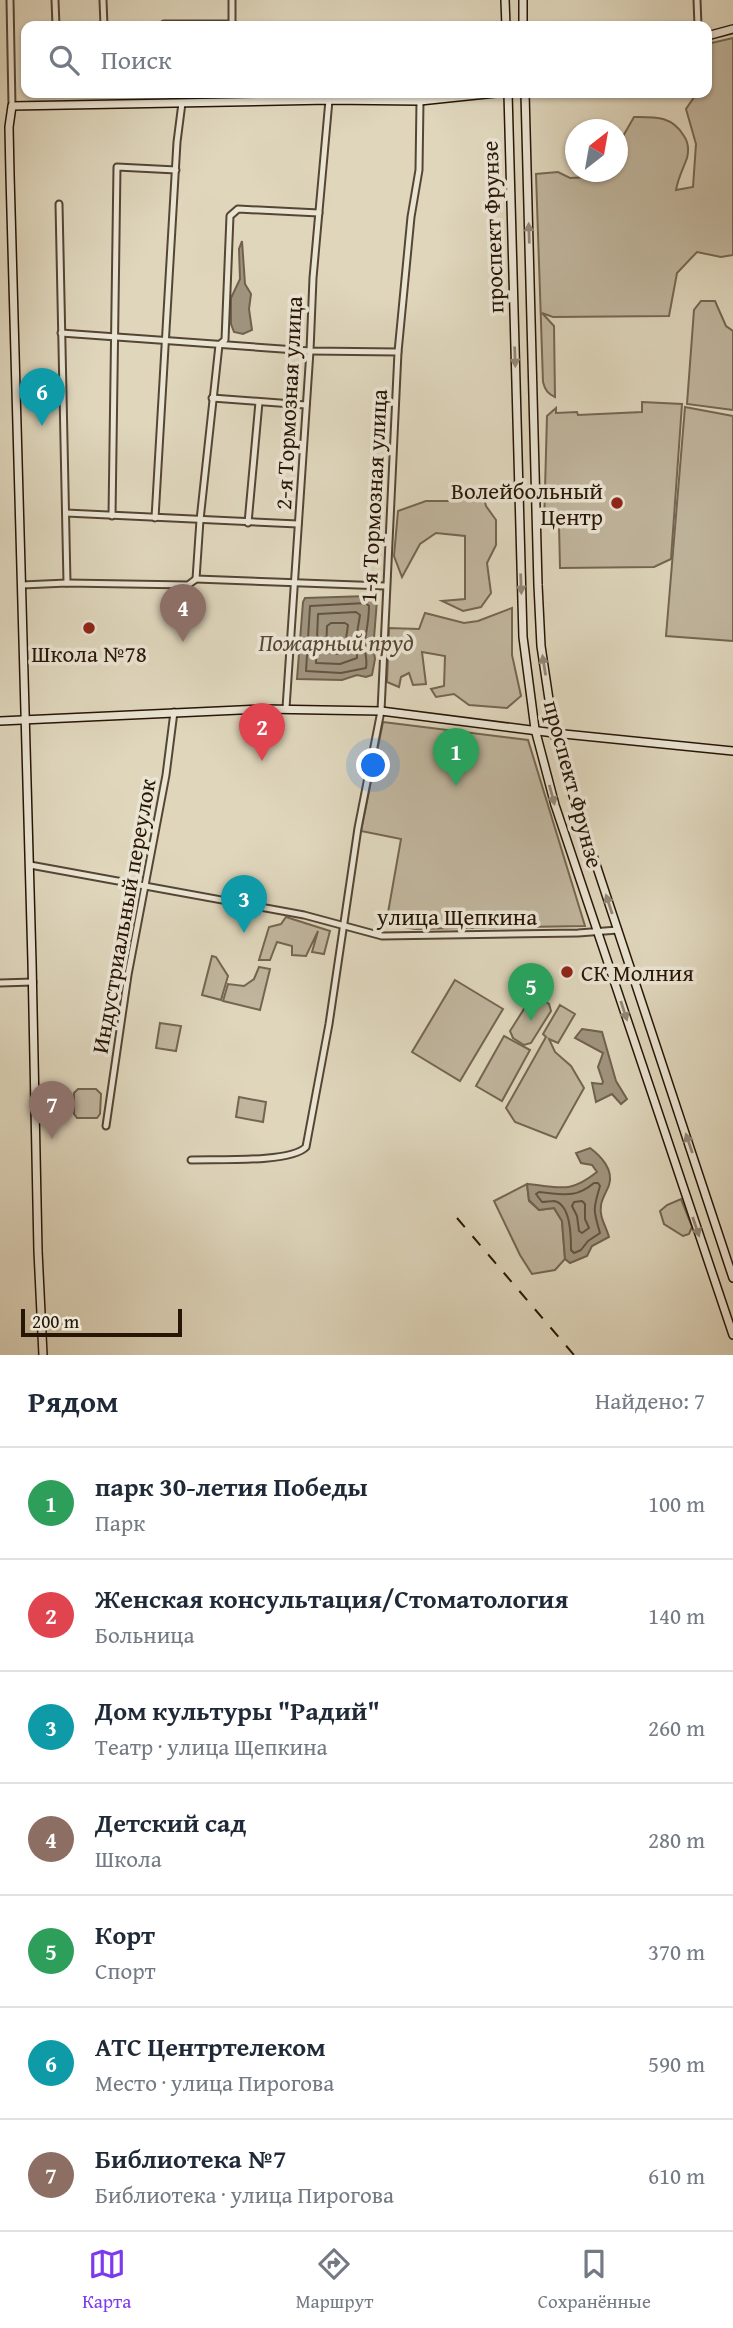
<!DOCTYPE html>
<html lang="ru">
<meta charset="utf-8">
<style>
:root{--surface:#fff;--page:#f6f6f7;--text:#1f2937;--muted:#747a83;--line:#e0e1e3;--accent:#7c3aed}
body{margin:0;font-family:"Gentium Book Plus",serif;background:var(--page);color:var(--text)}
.compass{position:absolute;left:565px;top:119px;width:63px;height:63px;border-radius:50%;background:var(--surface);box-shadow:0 2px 5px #0004;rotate:31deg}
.scale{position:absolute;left:21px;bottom:18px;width:161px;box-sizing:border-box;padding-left:7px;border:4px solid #271505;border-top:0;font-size:19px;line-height:24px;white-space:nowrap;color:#271505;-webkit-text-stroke:5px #eae4d3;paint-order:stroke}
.you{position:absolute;left:374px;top:766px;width:24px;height:24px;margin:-18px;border:5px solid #fff;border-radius:50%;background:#1a73e8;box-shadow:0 0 0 10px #1a73e833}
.badge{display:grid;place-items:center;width:46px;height:46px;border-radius:50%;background:var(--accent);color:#fff;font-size:23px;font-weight:700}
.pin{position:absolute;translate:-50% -58px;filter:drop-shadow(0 2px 4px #0008)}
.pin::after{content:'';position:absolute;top:37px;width:24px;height:21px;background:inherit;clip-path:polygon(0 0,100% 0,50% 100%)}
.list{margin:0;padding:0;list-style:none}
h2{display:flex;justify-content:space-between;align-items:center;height:91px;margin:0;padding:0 28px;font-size:30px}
h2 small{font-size:23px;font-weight:400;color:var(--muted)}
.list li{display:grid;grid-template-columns:46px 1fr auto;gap:21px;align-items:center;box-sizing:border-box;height:112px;padding:0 28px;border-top:2px solid var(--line)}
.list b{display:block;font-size:26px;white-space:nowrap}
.list p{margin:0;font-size:23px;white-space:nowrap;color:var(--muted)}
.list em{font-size:23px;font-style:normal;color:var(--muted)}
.icon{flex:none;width:38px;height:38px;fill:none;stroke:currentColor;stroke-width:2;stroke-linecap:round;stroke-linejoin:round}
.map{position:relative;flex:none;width:733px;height:1355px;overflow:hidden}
.search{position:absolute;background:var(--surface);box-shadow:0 2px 5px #0004;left:21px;right:21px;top:21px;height:77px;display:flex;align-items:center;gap:18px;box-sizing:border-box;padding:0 24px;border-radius:14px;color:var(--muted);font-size:26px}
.sheet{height:875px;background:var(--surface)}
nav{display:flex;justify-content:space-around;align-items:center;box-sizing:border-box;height:98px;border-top:2px solid var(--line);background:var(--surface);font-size:19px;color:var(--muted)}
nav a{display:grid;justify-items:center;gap:4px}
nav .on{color:var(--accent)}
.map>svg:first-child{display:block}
</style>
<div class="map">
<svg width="733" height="1355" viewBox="0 0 733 1355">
<rect width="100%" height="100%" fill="#dfd6bc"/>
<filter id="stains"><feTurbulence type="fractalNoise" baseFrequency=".00286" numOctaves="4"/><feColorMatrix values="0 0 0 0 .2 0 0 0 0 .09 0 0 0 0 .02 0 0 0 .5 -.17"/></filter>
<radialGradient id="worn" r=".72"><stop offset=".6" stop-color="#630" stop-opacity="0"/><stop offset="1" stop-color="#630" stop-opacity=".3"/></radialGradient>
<g fill="#c0b59d" stroke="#746551" stroke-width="2">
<path d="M733,38V255L721,257L697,252L677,273L669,316L553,317L542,313L554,326L555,397C548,394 545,390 543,382L536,174L558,172L570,178L590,177L598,172H618V145L634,117C656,117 672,116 684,136C688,142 689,150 687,158C683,169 678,178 676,190L693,187L696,144L686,109L697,93H707V44Z"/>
<polygon points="701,301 715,301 726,326 733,331 733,410 687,404 694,310"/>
<polygon points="642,402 682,404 671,559 654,567 560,568 559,525 544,526 547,416 556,408 556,413 577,412 578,415 642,412"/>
<polygon points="685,407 733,416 733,641 666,636"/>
<polygon points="483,494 486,506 496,520 496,545 487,563 491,593 481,607 463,611 442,601 465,599 465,536 436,533 420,544 402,577 394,556 398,511 426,501 457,501"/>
<polygon points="512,608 512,655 521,696 507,708 469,705 454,694 436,697 431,689 444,686 445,656 422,652 426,684 413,685 409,673 401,677 399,687 387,682 389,628 419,629 425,613 464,623 478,621"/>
<polygon points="383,722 528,740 585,926 415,929 386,924 401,839 361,831"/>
<polygon points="286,917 330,931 324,954 312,952 318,931 306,956 292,955 292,946 277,942 270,960 259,960 269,927 281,924"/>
<polygon points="212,956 216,957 228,976 221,1000 202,995"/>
<polygon points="259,967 270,969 260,1010 223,1001 228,984 244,986 254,979"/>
<polygon points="455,980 503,1009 460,1081 412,1052"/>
<polygon points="538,997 549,1004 551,1011 531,1043 524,1045 513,1038 510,1031 531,998"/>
<polygon points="560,1005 575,1014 558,1043 549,1039 555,1052 571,1066 584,1088 556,1138 515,1122 506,1108 546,1037 543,1034"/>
<polygon points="160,1023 181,1026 176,1051 156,1048"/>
<polygon points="504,1036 530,1050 502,1101 476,1086"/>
<polygon points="78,1089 96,1089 101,1094 100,1114 97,1118 77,1118 74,1114 74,1093"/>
<polygon points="239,1097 266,1102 263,1122 236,1117"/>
<polygon points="527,1184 529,1201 539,1210 554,1208 562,1221 565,1259 555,1270 532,1274 520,1255 494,1201"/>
<polygon points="681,1199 692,1227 689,1234 683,1236 664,1224 660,1211 667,1205"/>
</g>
<g fill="#a0947e" stroke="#70614e" stroke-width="2">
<polygon points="242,241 245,284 251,294 249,309 252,330 243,334 234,332 231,324 231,298 240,279 239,249"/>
<polygon points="368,596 377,600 374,638 372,639 375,659 372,675 366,677 357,675 342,680 297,679 303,602 305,598"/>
<polygon points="582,1029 602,1032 616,1081 627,1099 621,1104 612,1094 596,1102 592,1083 602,1084 603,1082 598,1067 603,1053 575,1038"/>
<path d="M590,1148C601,1156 614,1170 609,1185C607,1191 602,1198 601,1205C599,1217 606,1226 609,1237L592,1246L587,1256L570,1263L565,1259L562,1221L554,1208L539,1210L529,1200L527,1184C561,1187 569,1194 597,1172L592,1165L581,1163L576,1153Z"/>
</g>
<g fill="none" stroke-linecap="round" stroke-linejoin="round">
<g stroke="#645442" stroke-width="2">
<path d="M366,603L369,606C369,618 367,629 365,640C363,650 368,657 366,668L341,673L306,671L310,606Z"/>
<polygon points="356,612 360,615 356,639 357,658 340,664 316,663 318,614"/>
<polygon points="331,623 345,623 348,625 344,652 338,654 326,652 327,626"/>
<path d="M594,1183H598L600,1186C593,1209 593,1210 600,1233L588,1241L581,1250L574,1253L571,1250C571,1237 571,1204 554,1201C550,1201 546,1202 542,1202L536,1194L539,1192C563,1194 575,1199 594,1183Z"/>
<polygon points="582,1201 585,1204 585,1219 589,1228 582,1233 579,1231 577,1216 572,1206 574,1202"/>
</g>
<g stroke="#554533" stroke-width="9">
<g id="street">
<polyline points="10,0 12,106"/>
<polyline points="55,0 56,26"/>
<polyline points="103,0 104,26"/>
<polyline points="232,0 232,26"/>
<polyline points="697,0 698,26"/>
<polyline points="164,24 232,24"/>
<polyline points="59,204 67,583"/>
<polyline points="61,333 310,351 398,352"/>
<polyline points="212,398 306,405"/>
<polyline points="66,513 298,524"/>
<polyline points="112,516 117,167 176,170"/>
<polyline points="155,518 177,142 182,103"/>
<polyline points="248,523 259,402"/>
<polyline points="196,579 200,520 219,345 225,340 230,216 238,209 319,213"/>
<polyline points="196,579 385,586"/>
<polyline points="22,585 67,583 188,585 196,579"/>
<polyline points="286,708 310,351 313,278 329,100"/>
<polyline points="30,865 304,915 382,936 578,933 618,930"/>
<polyline points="0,983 33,982"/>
<polyline points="106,1126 128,975 166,775 174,712"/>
<path d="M191,1160C214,1159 291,1163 306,1147L329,1024L358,828L381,711L398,352L411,217L419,170L420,101"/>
</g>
</g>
<g stroke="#271505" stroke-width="10">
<g id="secondary">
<polyline points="505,0 506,26"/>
<polyline points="523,0 523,26"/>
<polyline points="707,36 733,29"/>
<polyline points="508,93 523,637 535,729 555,805 733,1335"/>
<polyline points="525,93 538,585 541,646 554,733 570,786 733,1278"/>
<polyline points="0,721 263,709 381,711 554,733 733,751"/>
<polyline points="43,1355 38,1251 32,962 10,175 9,127 12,106 329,100 420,101 496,93"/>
</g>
</g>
<use href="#street" stroke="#eae4d3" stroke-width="5"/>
<use href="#secondary" stroke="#eae4d3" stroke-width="7"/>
<polyline stroke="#271505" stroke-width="2" stroke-dasharray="12 12" stroke-linecap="butt" points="457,1218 574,1355"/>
</g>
<defs><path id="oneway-solid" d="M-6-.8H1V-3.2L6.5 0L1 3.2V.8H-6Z" transform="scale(1.75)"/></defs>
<g fill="#928776">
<use href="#oneway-solid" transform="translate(529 233) rotate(-92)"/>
<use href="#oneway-solid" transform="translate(515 357) rotate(88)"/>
<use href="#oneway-solid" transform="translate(521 584) rotate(88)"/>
<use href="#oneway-solid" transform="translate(544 665) rotate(-99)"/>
<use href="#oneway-solid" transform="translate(552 795) rotate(75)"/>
<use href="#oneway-solid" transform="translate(609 904) rotate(-108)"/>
<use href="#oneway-solid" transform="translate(624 1011) rotate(72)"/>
<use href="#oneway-solid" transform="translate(689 1143) rotate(-109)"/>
<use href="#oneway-solid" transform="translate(696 1227) rotate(71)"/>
</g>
<g fill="#8f2418" stroke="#eae4d3" stroke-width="2.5">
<circle cx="617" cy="503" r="7"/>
<circle cx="89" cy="628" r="7"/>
<circle cx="567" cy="972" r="7"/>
</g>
<g text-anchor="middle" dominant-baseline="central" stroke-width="7" stroke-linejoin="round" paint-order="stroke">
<g font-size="23" fill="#271505" stroke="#eae4d3">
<text transform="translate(492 227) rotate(-92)">проспект Фрунзе</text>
<text transform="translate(288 403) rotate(-87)">2-я Тормозная улица</text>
<text transform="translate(373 496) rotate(-87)">1-я Тормозная улица</text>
<text transform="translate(574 784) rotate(75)">проспект Фрунзе</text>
<text transform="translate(123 916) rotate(-80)">Индустриальный переулок</text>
<text x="457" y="916">улица Щепкина</text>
</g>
<g font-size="23" fill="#271505" stroke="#eae4d3" text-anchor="end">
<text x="603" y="490">Волейбольный<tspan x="603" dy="26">Центр</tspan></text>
<text x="89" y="653" text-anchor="middle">Школа №78</text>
<text x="581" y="972" text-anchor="start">СК Молния</text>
</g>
<g font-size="24" font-style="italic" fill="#574835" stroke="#eae4d3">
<text x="336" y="642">Пожарный пруд</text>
</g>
</g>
<rect width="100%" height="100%" filter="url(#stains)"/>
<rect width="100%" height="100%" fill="url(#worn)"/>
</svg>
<svg class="compass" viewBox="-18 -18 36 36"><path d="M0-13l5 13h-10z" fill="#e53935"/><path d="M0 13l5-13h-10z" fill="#747a83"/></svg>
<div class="scale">200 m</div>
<div class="you"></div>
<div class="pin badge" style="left:456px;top:786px;background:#2e9e5b">1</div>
<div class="pin badge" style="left:262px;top:761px;background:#e0444e">2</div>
<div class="pin badge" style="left:244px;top:933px;background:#0f9aa8">3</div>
<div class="pin badge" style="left:183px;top:642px;background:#8d6e63">4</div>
<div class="pin badge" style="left:531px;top:1021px;background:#2e9e5b">5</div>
<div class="pin badge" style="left:42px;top:426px;background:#0f9aa8">6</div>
<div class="pin badge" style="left:52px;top:1139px;background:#8d6e63">7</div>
<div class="search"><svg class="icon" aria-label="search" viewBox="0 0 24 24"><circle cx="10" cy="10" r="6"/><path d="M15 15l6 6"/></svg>Поиск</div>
</div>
<section class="sheet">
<h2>Рядом<small>Найдено: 7</small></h2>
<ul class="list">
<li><span class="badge" style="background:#2e9e5b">1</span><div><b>парк 30-летия Победы</b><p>Парк</p></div><em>100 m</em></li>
<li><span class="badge" style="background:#e0444e">2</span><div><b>Женская консультация/Стоматология</b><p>Больница</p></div><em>140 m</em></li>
<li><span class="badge" style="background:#0f9aa8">3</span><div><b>Дом культуры &quot;Радий&quot;</b><p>Театр · улица Щепкина</p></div><em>260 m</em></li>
<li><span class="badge" style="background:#8d6e63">4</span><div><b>Детский сад</b><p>Школа</p></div><em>280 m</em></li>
<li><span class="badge" style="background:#2e9e5b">5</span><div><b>Корт</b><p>Спорт</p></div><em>370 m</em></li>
<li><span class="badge" style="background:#0f9aa8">6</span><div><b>АТС Центртелеком</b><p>Место · улица Пирогова</p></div><em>590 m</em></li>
<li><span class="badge" style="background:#8d6e63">7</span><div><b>Библиотека №7</b><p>Библиотека · улица Пирогова</p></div><em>610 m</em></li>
</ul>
</section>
<nav>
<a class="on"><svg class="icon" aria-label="map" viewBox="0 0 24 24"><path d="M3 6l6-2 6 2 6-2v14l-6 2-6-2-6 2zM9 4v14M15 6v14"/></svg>Карта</a>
<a><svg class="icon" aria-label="directions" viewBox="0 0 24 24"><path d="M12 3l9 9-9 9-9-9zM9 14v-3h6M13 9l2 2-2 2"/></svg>Маршрут</a>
<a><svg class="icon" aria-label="saved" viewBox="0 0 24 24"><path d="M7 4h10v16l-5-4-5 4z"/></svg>Сохранённые</a>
</nav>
